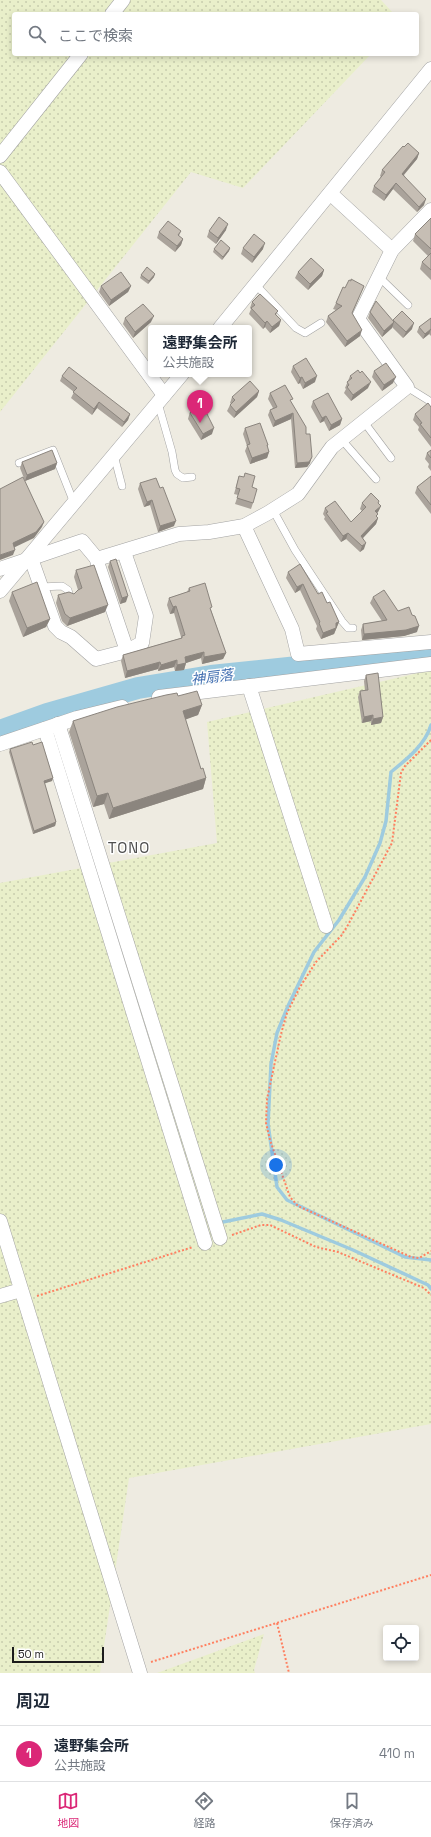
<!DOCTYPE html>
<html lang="ja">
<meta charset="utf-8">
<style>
:root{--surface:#fff;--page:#f6f6f7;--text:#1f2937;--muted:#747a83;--line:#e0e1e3;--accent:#db2777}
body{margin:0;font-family:"Space Grotesk","Noto Sans JP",sans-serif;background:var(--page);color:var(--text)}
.controls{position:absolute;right:12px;bottom:12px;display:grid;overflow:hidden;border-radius:4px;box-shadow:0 2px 6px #0003}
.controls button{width:36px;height:36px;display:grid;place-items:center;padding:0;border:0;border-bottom:1px solid var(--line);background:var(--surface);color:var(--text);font:20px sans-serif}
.scale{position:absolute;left:12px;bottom:10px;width:92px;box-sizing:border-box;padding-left:4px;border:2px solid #1c1c1c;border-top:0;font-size:11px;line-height:14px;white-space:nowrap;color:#1c1c1c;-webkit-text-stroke:3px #fff;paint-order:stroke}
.you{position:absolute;left:276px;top:1165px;width:14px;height:14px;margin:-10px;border:3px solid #fff;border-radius:50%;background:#1a73e8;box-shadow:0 0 0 6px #1a73e833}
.badge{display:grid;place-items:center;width:26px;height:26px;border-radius:50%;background:var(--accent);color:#fff;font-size:13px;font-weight:700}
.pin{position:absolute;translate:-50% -33px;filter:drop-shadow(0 1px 2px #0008)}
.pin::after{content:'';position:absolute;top:21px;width:14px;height:12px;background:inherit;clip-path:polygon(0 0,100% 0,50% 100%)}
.popup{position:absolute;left:148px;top:325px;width:104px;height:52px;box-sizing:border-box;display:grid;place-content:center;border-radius:4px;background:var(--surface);filter:drop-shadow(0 1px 3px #0005);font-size:13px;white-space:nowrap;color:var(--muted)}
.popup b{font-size:15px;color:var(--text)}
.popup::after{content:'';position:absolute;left:50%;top:100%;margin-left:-8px;border:8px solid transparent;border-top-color:var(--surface)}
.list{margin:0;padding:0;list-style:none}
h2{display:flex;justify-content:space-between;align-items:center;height:52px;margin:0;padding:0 16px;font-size:17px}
h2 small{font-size:13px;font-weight:400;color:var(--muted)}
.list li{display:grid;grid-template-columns:26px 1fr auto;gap:12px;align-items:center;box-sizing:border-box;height:56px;padding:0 16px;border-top:1px solid var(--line)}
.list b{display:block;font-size:15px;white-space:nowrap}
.list p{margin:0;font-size:13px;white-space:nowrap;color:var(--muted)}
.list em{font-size:13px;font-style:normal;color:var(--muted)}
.icon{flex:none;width:22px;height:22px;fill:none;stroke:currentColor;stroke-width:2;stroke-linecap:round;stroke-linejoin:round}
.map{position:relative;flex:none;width:431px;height:1673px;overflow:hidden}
.search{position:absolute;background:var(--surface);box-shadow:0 2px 6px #0003;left:12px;right:12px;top:12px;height:44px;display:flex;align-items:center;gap:10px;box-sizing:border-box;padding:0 14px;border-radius:4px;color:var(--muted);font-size:15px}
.sheet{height:108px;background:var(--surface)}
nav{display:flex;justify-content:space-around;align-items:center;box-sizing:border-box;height:56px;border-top:1px solid var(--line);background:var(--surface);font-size:11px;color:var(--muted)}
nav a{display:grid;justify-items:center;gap:2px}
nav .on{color:var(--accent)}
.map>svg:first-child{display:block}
</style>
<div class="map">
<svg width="431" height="1673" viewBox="0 0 431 1673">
<defs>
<pattern id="farmland-dots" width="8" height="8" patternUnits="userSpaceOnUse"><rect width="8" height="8" fill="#e9efca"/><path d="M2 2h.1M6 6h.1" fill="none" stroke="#c7ccad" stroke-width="1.8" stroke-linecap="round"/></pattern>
</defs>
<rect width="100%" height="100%" fill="#eeebe1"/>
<g fill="url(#farmland-dots)">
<polygon points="0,0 381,0 394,14 14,14 14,54 371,54 243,188 191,172 0,412"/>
<polygon points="431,670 431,1424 129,1478 100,1673 0,1673 0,883 217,843 207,722"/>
<polygon points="264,1634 254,1670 255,1673 157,1673"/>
</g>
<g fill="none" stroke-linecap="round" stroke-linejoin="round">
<g stroke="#9ecbdf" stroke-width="3.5">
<polyline points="47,714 51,724"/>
<path d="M431,725C425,745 407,759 391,772L386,821L380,843L365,877L339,920L314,952L288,1006L277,1033L271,1064L268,1124L277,1187L287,1200L405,1257L431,1260"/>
<polyline points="218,1223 262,1214 281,1220 353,1250 428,1285 431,1289"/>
</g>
<polyline stroke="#9ecbdf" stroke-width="22" points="0,731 47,714 138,688 211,676 431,653"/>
<g stroke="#a3a3a3" stroke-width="8">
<g id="service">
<polyline points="379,277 408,305"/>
<polyline points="256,285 296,328 305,333 321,323"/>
<polyline points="407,387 428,400 431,403"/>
<polyline points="158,403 172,452 175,470 177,474 183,478 192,477"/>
<polyline points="364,422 391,458"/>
<polyline points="342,440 376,479"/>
<polyline points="114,455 122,486"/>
<polyline points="19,463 53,450 74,503"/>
<polyline points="273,510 295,550 342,621 348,628 353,628"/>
<polyline points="41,587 62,586 68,590 70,597"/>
</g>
</g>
<g stroke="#a3a3a3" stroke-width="15">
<g id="minor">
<polyline points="112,14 123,0"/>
<polyline points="0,156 81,54"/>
<polyline points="0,172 164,395"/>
<polyline points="331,194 392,250"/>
<polyline points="220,328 431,69"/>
<polyline points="244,526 292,629 298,654 431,642"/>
<polyline points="97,559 98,565 127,651"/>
<polyline points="28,560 33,564 55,626 61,632 71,637 96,659 127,651 142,643 146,616 124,552"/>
<polyline points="0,569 82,541 97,559 179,534 209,532 244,526 268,513 298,494 332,447 407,387 358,319 392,250 431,210"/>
<polyline points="0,591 182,374"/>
<polyline points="249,686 326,926"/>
<polyline points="159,697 431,664"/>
<polyline points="58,724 220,1238"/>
<polyline points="45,729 205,1243"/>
<polyline points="0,744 77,718 122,707"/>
<polyline points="0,1221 140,1673"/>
<polyline points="0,1296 21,1290"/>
</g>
</g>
<g stroke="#ff8061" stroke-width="2" stroke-dasharray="2 2" stroke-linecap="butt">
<polyline points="431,740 405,766 401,773 392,843 348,925 341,936 316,962 300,987 287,1013 281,1034 267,1099 266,1123 270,1140 290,1197 298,1206 411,1257 419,1258 431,1251"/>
<polyline points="232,1235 261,1225 270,1225 316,1247 338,1252 424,1288 431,1295"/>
<polyline points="37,1296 193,1247"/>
<polyline points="277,1623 289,1673"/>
<polyline points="151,1662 431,1575"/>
</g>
<use href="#service" stroke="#fff" stroke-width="7"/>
<use href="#minor" stroke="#fff" stroke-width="14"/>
</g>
<g fill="#aaa39b">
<polygon points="404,147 419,153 417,159 404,175 424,205 417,212 393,189 384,201 372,192 374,186 381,177 380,176 382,170"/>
<polygon points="431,218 431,280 420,269 422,262 428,256 413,241 415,234"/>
<polygon points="226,230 216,244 207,237 209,231"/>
<polygon points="181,231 179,236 183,239 181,245 175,252 157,238 159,232"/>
<polygon points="230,248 229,251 222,260 213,252 214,249"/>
<polygon points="243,248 263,249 252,263 241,254"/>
<polygon points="324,270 322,276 308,290 295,278 298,272"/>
<polygon points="141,275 154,277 148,284 140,278"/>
<polygon points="101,286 131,286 128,292 109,306 99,292"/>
<polygon points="364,286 352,314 360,336 345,347 326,322 328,316 336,310 333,309 336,303 345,288"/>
<polygon points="252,302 278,311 276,315 281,320 279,326 270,333 265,327 263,329 249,314 251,309 250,308"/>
<polygon points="370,312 393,321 393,320 412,329 403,338 392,327 392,328 382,337 368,318"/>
<polygon points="125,318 151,322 133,338 123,324"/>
<polygon points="431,318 431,336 429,334 423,339 417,332 419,327"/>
<polygon points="293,366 315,382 303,389 300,383 298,384 291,372"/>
<polygon points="374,371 393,383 382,391 372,377"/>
<polygon points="62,376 130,414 128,420 122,427 97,408 92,415 71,398 74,392 60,381"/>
<polygon points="350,376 368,388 351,401 344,393 346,389 345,388"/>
<polygon points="259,391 257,397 234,418 227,411 230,405 231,404 230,403 232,397"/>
<polygon points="270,393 291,402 310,463 307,467 295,468 291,419 273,427 268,415 270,410 273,408 268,399"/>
<polygon points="313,401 342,419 340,425 329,431 324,421 320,423 311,407"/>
<polygon points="431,407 431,447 418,430 419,427 413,420 415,414"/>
<polygon points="191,408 212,434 201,440 188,419"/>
<polygon points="245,428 268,445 267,447 269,452 267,458 250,464 245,451 247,446 243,434"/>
<polygon points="431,450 431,471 428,467 429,464 425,459 427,453"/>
<polygon points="22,462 57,463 55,469 25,481 20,468"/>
<polygon points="239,476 252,487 253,503 251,509 235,504 238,495 234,494"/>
<polygon points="431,476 431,514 415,493 417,487"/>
<polygon points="140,483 174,526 158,532 150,505 144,507 138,489"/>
<polygon points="379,501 378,504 381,506 378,512 377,513 377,517 378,518 376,524 363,538 364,549 360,552 346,539 341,542 324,519 325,517 323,514 325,508 351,522 362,511 360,509 362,503"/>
<polygon points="110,561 126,602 120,604 108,567"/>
<polygon points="76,570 105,612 67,626 62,621 56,603 58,595 74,594 78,590 74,577"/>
<polygon points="288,572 318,594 327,603 339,622 334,634 321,639 316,629 317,626 300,590 295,593 286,578"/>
<polygon points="189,588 211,610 226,653 223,659 202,664 201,658 186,663 184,670 175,671 174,667 158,671 158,669 125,678 121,661 123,655 181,638 181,637 174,613 170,614 167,605 169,598 187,592"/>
<polygon points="12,592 50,619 46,627 23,637 9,601"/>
<polygon points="373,597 398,611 417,632 404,636 362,640 361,630 363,624 382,621 370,603"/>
<polygon points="366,675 383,717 381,723 371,725 371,721 362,723 358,697 360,691 365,691 364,681"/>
<polygon points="178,696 202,705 198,715 185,719 201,769 206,778 203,789 109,819 104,804 93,807 69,732 73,721"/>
<polygon points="33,745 53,778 52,781 44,783 56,822 55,826 33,834 9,752 10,749"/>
</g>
<g fill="#8b857e">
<polygon points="419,153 417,159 400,179 402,174"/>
<polygon points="396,183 393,189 384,201 386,195"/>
<polygon points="426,199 424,205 417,212 419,207"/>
<polygon points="228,224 226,230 216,244 218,238"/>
<polygon points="183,239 181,245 175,252 177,246"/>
<polygon points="265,243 263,249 252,263 254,257"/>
<polygon points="230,248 229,251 222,260 223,257"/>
<polygon points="324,270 322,276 308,290 310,284"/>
<polygon points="155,274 154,277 148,284 149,281"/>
<polygon points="131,286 128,292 109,306 111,300"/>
<polygon points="154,316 151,322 133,338 135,332"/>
<polygon points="281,320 279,326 270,333 272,327"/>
<polygon points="267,321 265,327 263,329 265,323"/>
<polygon points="394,322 392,328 382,337 384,331"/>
<polygon points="414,323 412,329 403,338 406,332"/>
<polygon points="431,329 429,334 423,339 425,334"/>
<polygon points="362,330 360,336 345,347 347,341"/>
<polygon points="317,376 315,382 303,389 305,383"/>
<polygon points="302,377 300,383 298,384 300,378"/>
<polygon points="396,377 393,383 382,391 384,385"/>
<polygon points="371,382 368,388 351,401 353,395"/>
<polygon points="259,391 257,397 234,418 236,412"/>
<polygon points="99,402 97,408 92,415 94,409"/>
<polygon points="293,413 291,419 273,427 275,421"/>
<polygon points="130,414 128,420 122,427 124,422"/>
<polygon points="326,416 324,421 320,423 322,418"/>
<polygon points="342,419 340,425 329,431 331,425"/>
<polygon points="214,428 212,434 201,440 203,434"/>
<polygon points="269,452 267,458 250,464 252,458"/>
<polygon points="312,457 310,463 307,467 295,468 297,463"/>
<polygon points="57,463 55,469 25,481 27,475"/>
<polygon points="152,500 150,505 144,507 147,502"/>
<polygon points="381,506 378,512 373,517 375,511"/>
<polygon points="378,518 376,524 359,542 361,536"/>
<polygon points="176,521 174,526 158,532 160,526"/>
<polygon points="44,522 42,527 34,538 11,549 13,543"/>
<polygon points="348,533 346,539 341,542 343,536"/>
<polygon points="366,543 364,549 360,552 362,546"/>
<polygon points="15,550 13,555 0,560 0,555"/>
<polygon points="303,584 300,590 295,593 297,587"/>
<polygon points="128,596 126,602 120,604 122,598"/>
<polygon points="108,605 105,612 67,626 70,618"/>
<polygon points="176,606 174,613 170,614 173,607"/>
<polygon points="50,619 46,627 23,637 27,628"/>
<polygon points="339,622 334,634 321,639 323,633 336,623"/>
<polygon points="419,626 417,632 404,636 362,640 364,634"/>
<polygon points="204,652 201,658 183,664 186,663 184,670 175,671 177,665 185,657"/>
<polygon points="226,653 223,659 202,664 204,657"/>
<polygon points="177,660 174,667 158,671 161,665"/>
<polygon points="160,662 158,669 125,678 127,671"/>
<polygon points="202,705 198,715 179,722 183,711"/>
<polygon points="373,715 371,721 362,723 364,717"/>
<polygon points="383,717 381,723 371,725 373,719"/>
<polygon points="53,778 52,781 43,784 44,781"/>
<polygon points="206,778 203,789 109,819 113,808"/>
<polygon points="108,793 104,804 93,807 97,796"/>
<polygon points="56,822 55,826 33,834 34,831"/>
</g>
<g fill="#c6beb4" stroke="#8b857e">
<polygon points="408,143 419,153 402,174 426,199 419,207 396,183 386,195 374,186 385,172 382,170 403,146 404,147"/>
<polygon points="219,217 228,224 218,238 209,231"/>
<polygon points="431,218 431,249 415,234"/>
<polygon points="168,221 181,231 178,235 183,239 177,246 159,232"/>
<polygon points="254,234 265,243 254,257 243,248"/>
<polygon points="221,240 230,248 223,257 214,249"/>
<polygon points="431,253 431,270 422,262"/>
<polygon points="311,258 324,270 310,284 298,272"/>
<polygon points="147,267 155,274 149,281 141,275"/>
<polygon points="121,272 131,286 111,300 101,286"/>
<polygon points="351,279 364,286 352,313 362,330 347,341 328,316 342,306 336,303 343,287 345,288 349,280 351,281"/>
<polygon points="260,294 278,311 275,314 281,320 272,327 267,321 265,323 251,308 255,305 252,302"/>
<polygon points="376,301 394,322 384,331 370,312"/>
<polygon points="143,304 154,316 135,332 125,318"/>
<polygon points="402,311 414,323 406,332 393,320"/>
<polygon points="431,318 431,329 425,334 419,327"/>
<polygon points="306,358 317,376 305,383 302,377 300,378 293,366"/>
<polygon points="386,363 396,377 384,385 374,371"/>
<polygon points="69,367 130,414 124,422 99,402 94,409 73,392 77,388 62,376"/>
<polygon points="358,370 360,373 362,371 371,382 353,395 347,387 349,385 347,382 352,378 350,376"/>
<polygon points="250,381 259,391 236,412 230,405 235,400 232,397"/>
<polygon points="285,385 293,399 290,400 306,427 306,434 310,434 312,457 309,462 297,463 293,413 275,421 270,410 277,407 270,393"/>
<polygon points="328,393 342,419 331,425 326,416 322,418 313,401"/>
<polygon points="201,402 214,428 203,434 190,413 192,411 191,408"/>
<polygon points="428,403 431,407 431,438 420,424 422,423 415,414"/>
<polygon points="260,423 268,445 267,445 269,452 252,458 247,445 250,444 245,428"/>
<polygon points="52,450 57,463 27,475 22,462"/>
<polygon points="431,450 431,458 427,453"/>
<polygon points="245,473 255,476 252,487 257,489 253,503 237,498 240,489 236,488 239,476 244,477"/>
<polygon points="431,476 431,505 417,487"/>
<polygon points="23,477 44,522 36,532 13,543 15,550 0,555 0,489"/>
<polygon points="156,478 160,488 163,487 176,521 160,526 152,500 147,502 140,483"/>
<polygon points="371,493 379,501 378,503 381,506 375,511 378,514 376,516 378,518 361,536 366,543 362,546 348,533 343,536 326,513 328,512 325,508 335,501 351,522 366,507 362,503"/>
<polygon points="116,559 128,596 122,598 110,561"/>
<polygon points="300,564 318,594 322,592 327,603 330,602 339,622 336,623 336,628 323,633 319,623 320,622 303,584 297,587 288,572"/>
<polygon points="94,565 108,605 70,618 65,614 58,595 69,592 74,594 78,590 82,588 76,570"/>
<polygon points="37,582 50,619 27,628 12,592"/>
<polygon points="205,583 212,607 210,608 226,653 204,657 204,652 185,657 186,663 177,665 177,660 161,665 160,662 127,671 123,655 182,638 182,636 185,635 176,606 173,607 169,598 190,591 189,588"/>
<polygon points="384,590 398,611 409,607 412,615 415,616 419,626 406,630 364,634 363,624 387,620 373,597"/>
<polygon points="378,673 383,717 373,719 373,715 364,717 360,691 368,690 366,675"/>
<polygon points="197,691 202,705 183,711 201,769 203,768 206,778 113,808 108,793 97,796 73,721 117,707 166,695 177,693 178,696"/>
<polygon points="32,742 33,745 42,742 53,778 44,781 56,822 34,831 10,749"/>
</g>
<g text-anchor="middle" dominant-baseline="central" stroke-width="3" stroke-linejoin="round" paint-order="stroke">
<g font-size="14" font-style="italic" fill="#4370b1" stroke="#fff">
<text transform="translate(212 677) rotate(-7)">神扇落</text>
</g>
<g font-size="15" letter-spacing="1" fill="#4f4f4f" stroke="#fff">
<text x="129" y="847">TONO</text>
</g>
</g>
</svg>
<div class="controls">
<button><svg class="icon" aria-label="locate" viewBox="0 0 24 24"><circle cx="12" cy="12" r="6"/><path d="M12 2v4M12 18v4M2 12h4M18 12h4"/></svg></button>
</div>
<div class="scale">50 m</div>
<div class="you"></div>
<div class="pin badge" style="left:200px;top:423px">1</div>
<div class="popup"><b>遠野集会所</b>公共施設</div>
<div class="search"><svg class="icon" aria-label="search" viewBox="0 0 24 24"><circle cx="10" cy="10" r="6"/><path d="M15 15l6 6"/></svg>ここで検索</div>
</div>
<section class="sheet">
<h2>周辺<small></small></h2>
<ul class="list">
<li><span class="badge">1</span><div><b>遠野集会所</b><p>公共施設</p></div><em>410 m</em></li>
</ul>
</section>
<nav>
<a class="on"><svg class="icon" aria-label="map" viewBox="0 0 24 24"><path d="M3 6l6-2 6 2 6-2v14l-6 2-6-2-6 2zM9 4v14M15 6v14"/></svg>地図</a>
<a><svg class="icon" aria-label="directions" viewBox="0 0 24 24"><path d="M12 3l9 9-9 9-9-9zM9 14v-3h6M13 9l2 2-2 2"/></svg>経路</a>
<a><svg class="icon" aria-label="saved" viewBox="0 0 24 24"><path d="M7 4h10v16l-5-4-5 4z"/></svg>保存済み</a>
</nav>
